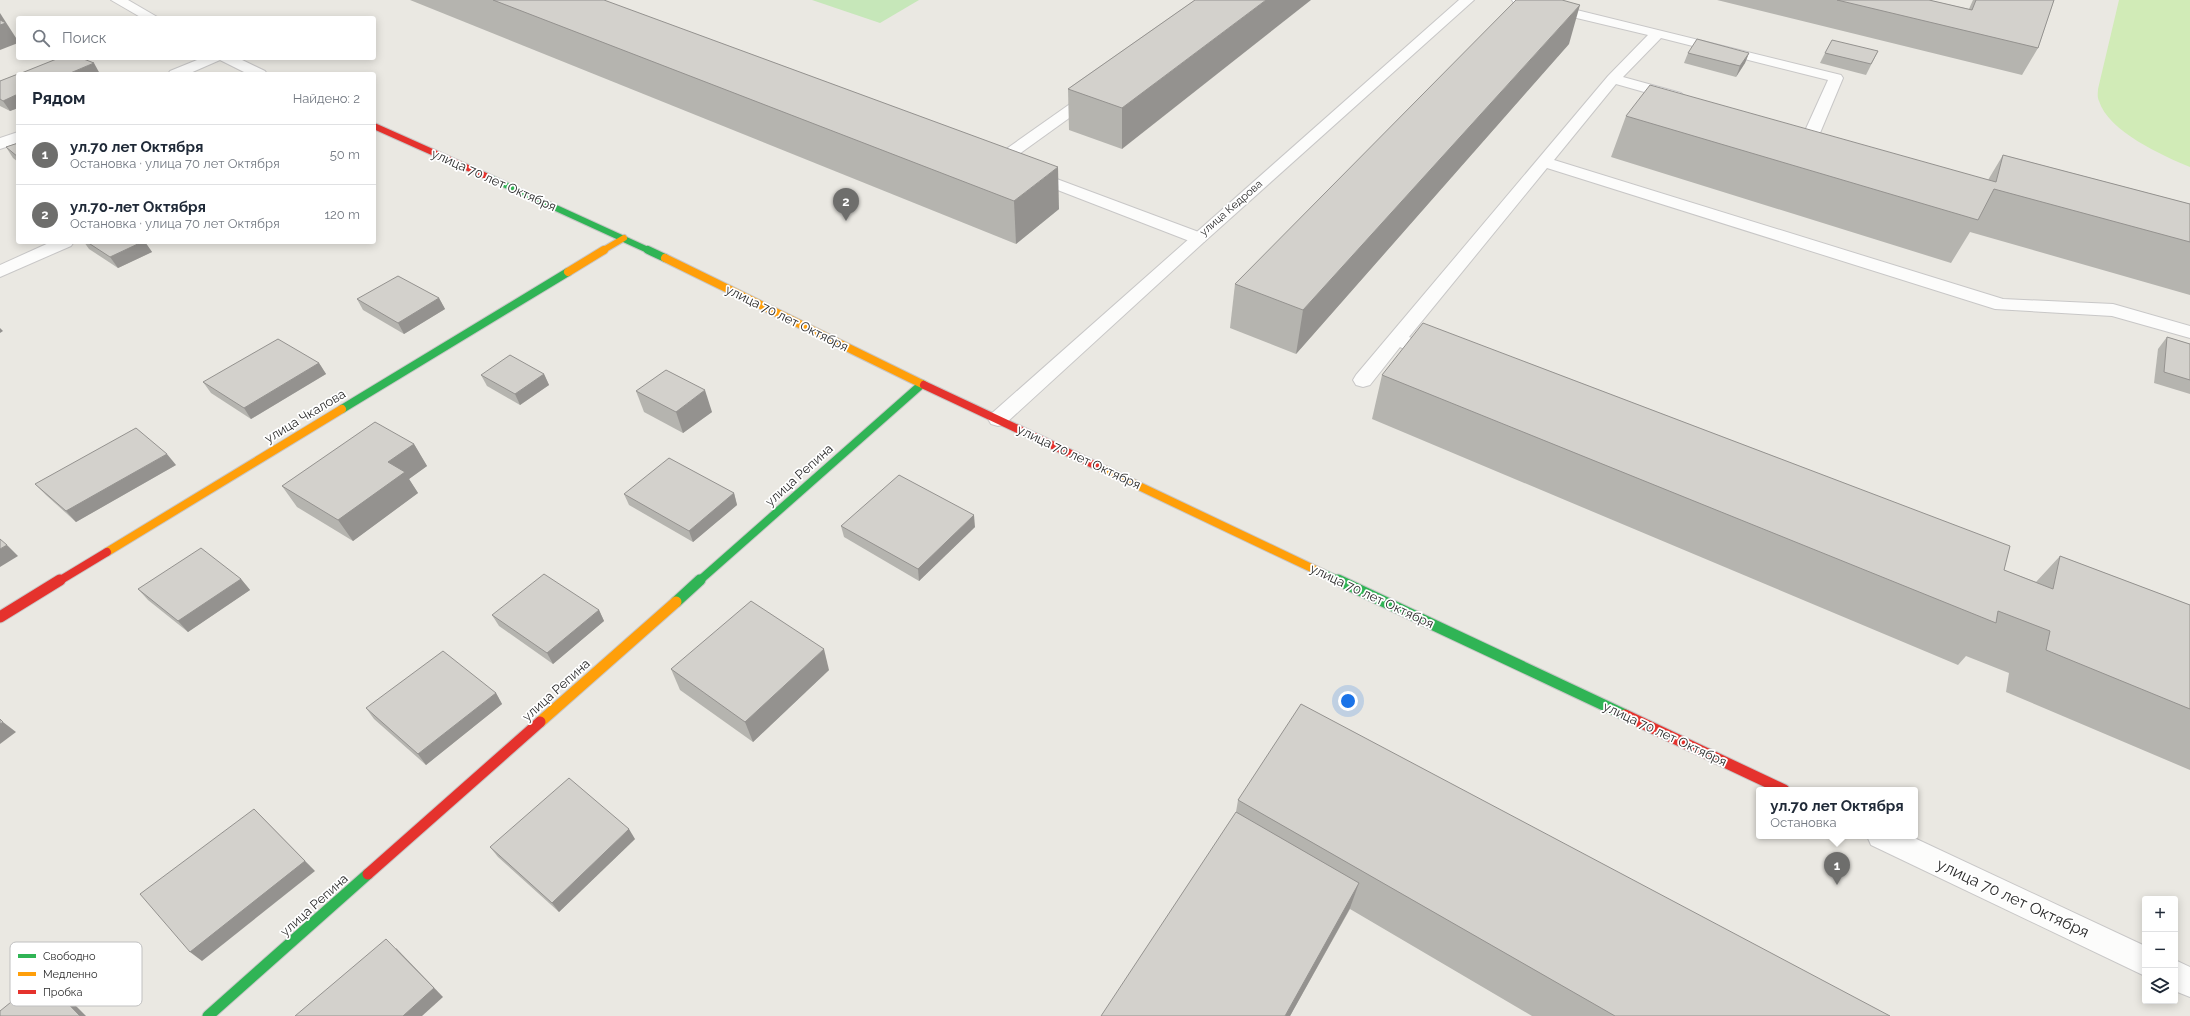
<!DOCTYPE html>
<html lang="ru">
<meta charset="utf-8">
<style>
:root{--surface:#fff;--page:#f2f2f3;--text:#1f2937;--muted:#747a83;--line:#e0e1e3;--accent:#6e6e6c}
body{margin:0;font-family:Raleway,sans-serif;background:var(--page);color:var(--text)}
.controls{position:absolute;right:12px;bottom:12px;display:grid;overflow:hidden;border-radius:4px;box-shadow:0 2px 10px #0003}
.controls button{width:36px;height:36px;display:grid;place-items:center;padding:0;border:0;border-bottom:1px solid var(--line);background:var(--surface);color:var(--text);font:20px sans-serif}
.you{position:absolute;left:1348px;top:701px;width:14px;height:14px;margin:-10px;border:3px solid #fff;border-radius:50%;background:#1a73e8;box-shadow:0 0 0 6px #1a73e833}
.badge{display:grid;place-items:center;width:26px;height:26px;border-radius:50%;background:var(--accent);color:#fff;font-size:13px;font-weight:700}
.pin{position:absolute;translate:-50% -33px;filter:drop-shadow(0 1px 2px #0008)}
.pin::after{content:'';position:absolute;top:21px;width:14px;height:12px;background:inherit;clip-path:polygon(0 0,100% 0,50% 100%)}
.popup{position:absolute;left:1756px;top:787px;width:162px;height:52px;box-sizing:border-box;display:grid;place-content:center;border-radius:4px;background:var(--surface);filter:drop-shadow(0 1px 3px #0005);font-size:13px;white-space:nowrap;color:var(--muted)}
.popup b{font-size:15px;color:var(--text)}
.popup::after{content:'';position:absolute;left:50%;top:100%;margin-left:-8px;border:8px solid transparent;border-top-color:var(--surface)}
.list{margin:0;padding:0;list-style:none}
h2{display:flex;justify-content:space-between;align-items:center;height:52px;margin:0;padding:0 16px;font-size:17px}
h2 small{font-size:13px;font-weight:400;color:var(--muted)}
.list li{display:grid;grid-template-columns:26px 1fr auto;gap:12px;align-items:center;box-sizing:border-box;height:60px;padding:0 16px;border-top:1px solid var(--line)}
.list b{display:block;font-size:15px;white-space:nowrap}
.list p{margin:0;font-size:13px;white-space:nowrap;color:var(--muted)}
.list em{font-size:13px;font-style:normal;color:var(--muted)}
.icon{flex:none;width:22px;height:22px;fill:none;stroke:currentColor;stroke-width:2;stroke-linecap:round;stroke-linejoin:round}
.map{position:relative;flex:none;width:2190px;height:1016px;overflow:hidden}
.search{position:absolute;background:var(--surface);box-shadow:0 2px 10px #0003;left:16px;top:16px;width:360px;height:44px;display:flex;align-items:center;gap:10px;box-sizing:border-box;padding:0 14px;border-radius:4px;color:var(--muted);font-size:15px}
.panel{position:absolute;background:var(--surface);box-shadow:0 2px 10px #0003;left:16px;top:72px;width:360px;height:172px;border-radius:4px}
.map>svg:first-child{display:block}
</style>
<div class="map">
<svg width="2190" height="1016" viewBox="0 0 2190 1016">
<rect width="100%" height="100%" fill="#eae8e2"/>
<polygon fill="#c6e7b9" points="812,0 919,0 880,23"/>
<path fill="#d1ebb7" d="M2119,0H2190V167C2163,156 2108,131 2099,101C2097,97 2098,92 2098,89Z"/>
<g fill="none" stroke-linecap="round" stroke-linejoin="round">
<g stroke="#c8c7c7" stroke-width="2">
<g id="lane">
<path d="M1512,0H1536L1841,75L1843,78L1820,133L1818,136H1806L1804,133L1828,80L1661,38L1623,77L1681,93L1684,96L1681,99L1676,101L1616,84L1554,160L2003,299L2113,304L2190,326V338L2112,316L1995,309L1547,168L1409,337L1441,350L1444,354L1441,358C1427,362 1413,353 1400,347L1370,385L1363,387L1356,385L1353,380L1356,375L1608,76L1648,35L1514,3Z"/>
<polygon points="1092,91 1097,92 1099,95 1097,98 1004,165 992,165 990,162 992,159 1087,92"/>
<polygon points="1030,169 1204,234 1207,238 1204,242 1192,242 1024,177 1022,174 1024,171"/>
</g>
</g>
<g stroke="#c8c7c7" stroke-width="2">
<g id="street">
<polygon points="111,0 128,0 159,18 142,18"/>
<polygon points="1459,0 1474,0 1204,242 1005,424 998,426 991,424 988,419 991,414"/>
<polygon points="202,58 238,58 265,71 267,74 248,74 220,60 188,74 168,74 170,71"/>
<polygon points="18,132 18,143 0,149 0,138"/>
<polygon points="51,242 74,242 71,246 0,277 0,265"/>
<polygon points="1867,836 1910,836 2145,946 2145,976 1871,845"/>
<polygon points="2175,960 2190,967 2190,997 2175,991"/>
</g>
</g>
<g stroke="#c8c7c7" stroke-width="8">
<polyline id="fast-far2" points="486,176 650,251"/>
</g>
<g stroke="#c8c7c7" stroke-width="10">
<g id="fast-far1">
<polyline points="648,250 665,258"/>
<polyline points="342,409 568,272"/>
<polyline points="1322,573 1340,581"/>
<polyline points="699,581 922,384"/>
</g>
</g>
<g stroke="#c8c7c7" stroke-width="13">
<g id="fast">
<polyline points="1338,580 1625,715"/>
<polyline points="676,602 700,580"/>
<polyline points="208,1016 368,874"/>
</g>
</g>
<g stroke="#c8c7c7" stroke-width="8">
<polyline id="slow-far2" points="602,251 624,238"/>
</g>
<g stroke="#c8c7c7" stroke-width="10">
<g id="slow-far1">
<polyline points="665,258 924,385"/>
<polyline points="568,272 604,250"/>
<polyline points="1099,467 1322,573"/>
<polyline points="107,552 342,409"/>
</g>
</g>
<g stroke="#c8c7c7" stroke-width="13">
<polyline id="slow" points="540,722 676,602"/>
</g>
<g stroke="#c8c7c7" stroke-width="8">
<polyline id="jam-far2" points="374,126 486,176"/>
</g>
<g stroke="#c8c7c7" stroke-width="10">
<g id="jam-far1">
<polyline points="924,385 1099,467"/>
<polyline points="59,581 107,552"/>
</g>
</g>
<g stroke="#c8c7c7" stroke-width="13">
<g id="jam">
<polyline points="0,617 60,580"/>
<polyline points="1625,715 1784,790"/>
<polyline points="368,874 540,722"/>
</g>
</g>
<use href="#lane" fill="#fcfcfb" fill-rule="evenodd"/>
<use href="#street" fill="#fcfcfb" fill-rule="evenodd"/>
<use href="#fast-far2" stroke="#30b455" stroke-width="6"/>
<use href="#fast-far1" stroke="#30b455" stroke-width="8"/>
<use href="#fast" stroke="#30b455" stroke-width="11"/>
<use href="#slow-far2" stroke="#ff9f0a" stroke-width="6"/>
<use href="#slow-far1" stroke="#ff9f0a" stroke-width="8"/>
<use href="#slow" stroke="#ff9f0a" stroke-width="11"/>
<use href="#jam-far2" stroke="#e5322d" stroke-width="6"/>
<use href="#jam-far1" stroke="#e5322d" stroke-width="8"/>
<use href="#jam" stroke="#e5322d" stroke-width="11"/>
</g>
<g fill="#b5b4af">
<polygon points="410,0 604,0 1059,209 1016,244"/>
<polygon points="1195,0 1122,149 1069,130 1068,89"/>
<polygon points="1717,0 1929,0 1969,9 1973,0 2054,0 2038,48 2022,75"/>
<polygon points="1569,44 1296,354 1230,328 1235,284"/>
<polygon points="1878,51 1866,75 1820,63 1825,53"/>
<polygon points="1688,53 1749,53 1745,63 1736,77 1684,63"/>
<polygon points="18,74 18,108 10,111 0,106 0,81"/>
<polygon points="1626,116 1988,180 2003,155 2190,204 2190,295 1970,232 1951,263 1611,157"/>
<polygon points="18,143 18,162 13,158 6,147"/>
<polygon points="84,242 145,242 152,252 118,268 89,249"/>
<polygon points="439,298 445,309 404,334 363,310 357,299"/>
<polygon points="2167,337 2190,344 2190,394 2154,383 2158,349"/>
<polygon points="319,363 326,374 251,419 211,393 203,382"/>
<polygon points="544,374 549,385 520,405 487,386 481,375"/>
<polygon points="1382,375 2004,570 2036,582 2060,556 2190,605 2190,770 2006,692 2009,673 1966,656 1958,665 1372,419"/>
<polygon points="636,391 712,412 683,433 644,412"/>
<polygon points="414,444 427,466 409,479 418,493 353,541 297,507 282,486"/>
<polygon points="176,465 76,522 46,495 35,484"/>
<polygon points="734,493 737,505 693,542 629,505 624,494"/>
<polygon points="841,526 975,527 919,581 844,537"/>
<polygon points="241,579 250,590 188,632 148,600 138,589"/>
<polygon points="599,610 604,621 553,664 499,626 492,615"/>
<polygon points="671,669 829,670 753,742 680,690"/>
<polygon points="496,693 502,704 426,765 374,719 366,708"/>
<polygon points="1238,800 1890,1016 1532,1016 1350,909 1290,1016 1236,812"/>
<polygon points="635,839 559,912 498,857 490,847"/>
</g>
<g fill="#94928f">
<polygon points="1266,0 1311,0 1122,149 1122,108"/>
<polygon points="1580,5 1569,44 1296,354 1303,310"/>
<polygon points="0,13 18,41 18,43 0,50"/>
<polygon points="1749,53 1745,63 1736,77 1740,66"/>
<polygon points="94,63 100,74 68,74"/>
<polygon points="18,94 18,108 10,111 3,101"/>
<polygon points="1058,167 1059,209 1016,244 1014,201"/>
<polygon points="142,242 145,242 152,252 118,268 110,257"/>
<polygon points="439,298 445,309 404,334 398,323"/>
<polygon points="0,328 3,331 0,333"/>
<polygon points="319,363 326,374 251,419 244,408"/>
<polygon points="544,374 549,385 520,405 515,394"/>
<polygon points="705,390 712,412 683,433 676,412"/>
<polygon points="414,444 427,466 409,479 418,493 353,541 338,520 388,462"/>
<polygon points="167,454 176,465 76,522 66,511"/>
<polygon points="734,493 737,505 693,542 689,531"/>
<polygon points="974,515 975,527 919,581 918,569"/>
<polygon points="7,545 18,556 0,567 0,549"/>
<polygon points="241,579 250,590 188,632 178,621"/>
<polygon points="599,610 604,621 553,664 547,653"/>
<polygon points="824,649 829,670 753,742 745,722"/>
<polygon points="496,693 502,704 426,765 418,754"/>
<polygon points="3,722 16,732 0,744 0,724"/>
<polygon points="254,809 315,871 202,961 190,952"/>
<polygon points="629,829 635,839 559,912 552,903"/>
<polygon points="1359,883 1350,908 1290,1016 1285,1016"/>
<polygon points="396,948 443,997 422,1016 403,1016"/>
<polygon points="42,977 56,986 86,1016 80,1016"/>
</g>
<g fill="#d3d1cc" stroke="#94928f">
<polygon points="493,0 604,0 1058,167 1014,201"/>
<polygon points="1195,0 1266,0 1122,108 1068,89"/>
<polygon points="1516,0 1562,0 1580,5 1303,310 1235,284"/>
<polygon points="1837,0 1929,0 1972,10 1976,0 2054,0 2038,48"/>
<polygon points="0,20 6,23 0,25"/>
<polygon points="1697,39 1749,53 1740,66 1688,53"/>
<polygon points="1832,40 1878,51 1871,64 1825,53"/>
<polygon points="59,58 81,58 94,63 68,74 19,74"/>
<polygon points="18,74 18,94 3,101 0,99 0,81"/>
<polygon points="1650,85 1996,182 2003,155 2190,204 2190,242 1994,189 1978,220 1626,116"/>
<polygon points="18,143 18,157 6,147"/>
<polygon points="87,242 142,242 110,257"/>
<polygon points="398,276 439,298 398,323 357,299"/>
<polygon points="1423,323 2010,546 2004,570 2053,589 2060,556 2190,605 2190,709 2046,650 2050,631 1998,611 1996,623 1382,375"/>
<polygon points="2167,337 2190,344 2190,380 2164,372"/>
<polygon points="278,339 319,363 244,408 203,382"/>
<polygon points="510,355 544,374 515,394 481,375"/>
<polygon points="666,370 705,390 676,412 636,391"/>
<polygon points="375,422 414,444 388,462 405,472 338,520 282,486"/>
<polygon points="136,428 167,454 66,511 35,484"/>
<polygon points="669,458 734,493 689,531 624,494"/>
<polygon points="899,475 974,515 918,569 841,526"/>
<polygon points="0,539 7,545 0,549"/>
<polygon points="201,548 241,579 178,621 138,589"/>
<polygon points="544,574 599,610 547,653 492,615"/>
<polygon points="751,601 824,649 745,722 671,669"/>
<polygon points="443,651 496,693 418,754 366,708"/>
<polygon points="1301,704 1890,1016 1615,1016 1238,800"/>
<polygon points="0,719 3,722 0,724"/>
<polygon points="569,778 629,829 552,903 490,847"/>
<polygon points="254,809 305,861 190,952 140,894"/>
<polygon points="1236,812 1359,883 1285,1016 1101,1016"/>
<polygon points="386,939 434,988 403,1016 295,1016"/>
<polygon points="42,977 80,1016 0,1016 0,1011"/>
</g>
<g text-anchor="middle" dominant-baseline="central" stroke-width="3.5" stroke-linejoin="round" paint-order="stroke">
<g font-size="11" fill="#2c2c2c" stroke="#fff">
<text transform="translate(1231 208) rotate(-41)">улица Кедрова</text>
</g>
<g font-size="13" fill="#2c2c2c" stroke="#fff">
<text transform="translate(494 180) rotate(24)">улица 70 лет Октября</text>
<text transform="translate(787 318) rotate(26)">улица 70 лет Октября</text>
<text transform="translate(305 416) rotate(-31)">улица Чкалова</text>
<text transform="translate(1079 457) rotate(25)">улица 70 лет Октября</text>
<text transform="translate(799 475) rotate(-42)">улица Репина</text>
<text transform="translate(1372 596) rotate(25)">улица 70 лет Октября</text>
<text transform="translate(556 690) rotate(-42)">улица Репина</text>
<text transform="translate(1665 734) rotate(25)">улица 70 лет Октября</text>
<text transform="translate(314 905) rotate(-42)">улица Репина</text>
</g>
<g font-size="16" fill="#2c2c2c" stroke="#fff">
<text transform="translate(2013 898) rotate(25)">улица 70 лет Октября</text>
</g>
</g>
<rect x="10" y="942" width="132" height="64" rx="6" fill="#fff" stroke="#c0c0c0" stroke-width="1"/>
<rect x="18" y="954" width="18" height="4" fill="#30b455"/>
<rect x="18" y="972" width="18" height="4" fill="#ff9f0a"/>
<rect x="18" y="990" width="18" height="4" fill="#e5322d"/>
<g font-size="11" fill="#2c2c2c">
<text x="43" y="960">Свободно</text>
<text x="43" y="978">Медленно</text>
<text x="43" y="996">Пробка</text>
</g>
</svg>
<div class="controls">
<button>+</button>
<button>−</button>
<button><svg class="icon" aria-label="layers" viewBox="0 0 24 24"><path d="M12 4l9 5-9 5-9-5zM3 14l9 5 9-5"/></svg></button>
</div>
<div class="you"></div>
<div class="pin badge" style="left:1837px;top:885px">1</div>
<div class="popup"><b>ул.70 лет Октября</b>Остановка</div>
<div class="pin badge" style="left:846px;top:221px">2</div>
<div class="search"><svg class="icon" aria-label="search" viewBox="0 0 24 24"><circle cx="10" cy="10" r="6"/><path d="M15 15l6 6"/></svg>Поиск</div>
<section class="panel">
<h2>Рядом<small>Найдено: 2</small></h2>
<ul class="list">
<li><span class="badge">1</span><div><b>ул.70 лет Октября</b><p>Остановка · улица 70 лет Октября</p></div><em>50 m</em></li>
<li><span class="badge">2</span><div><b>ул.70-лет Октября</b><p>Остановка · улица 70 лет Октября</p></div><em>120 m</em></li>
</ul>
</section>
</div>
